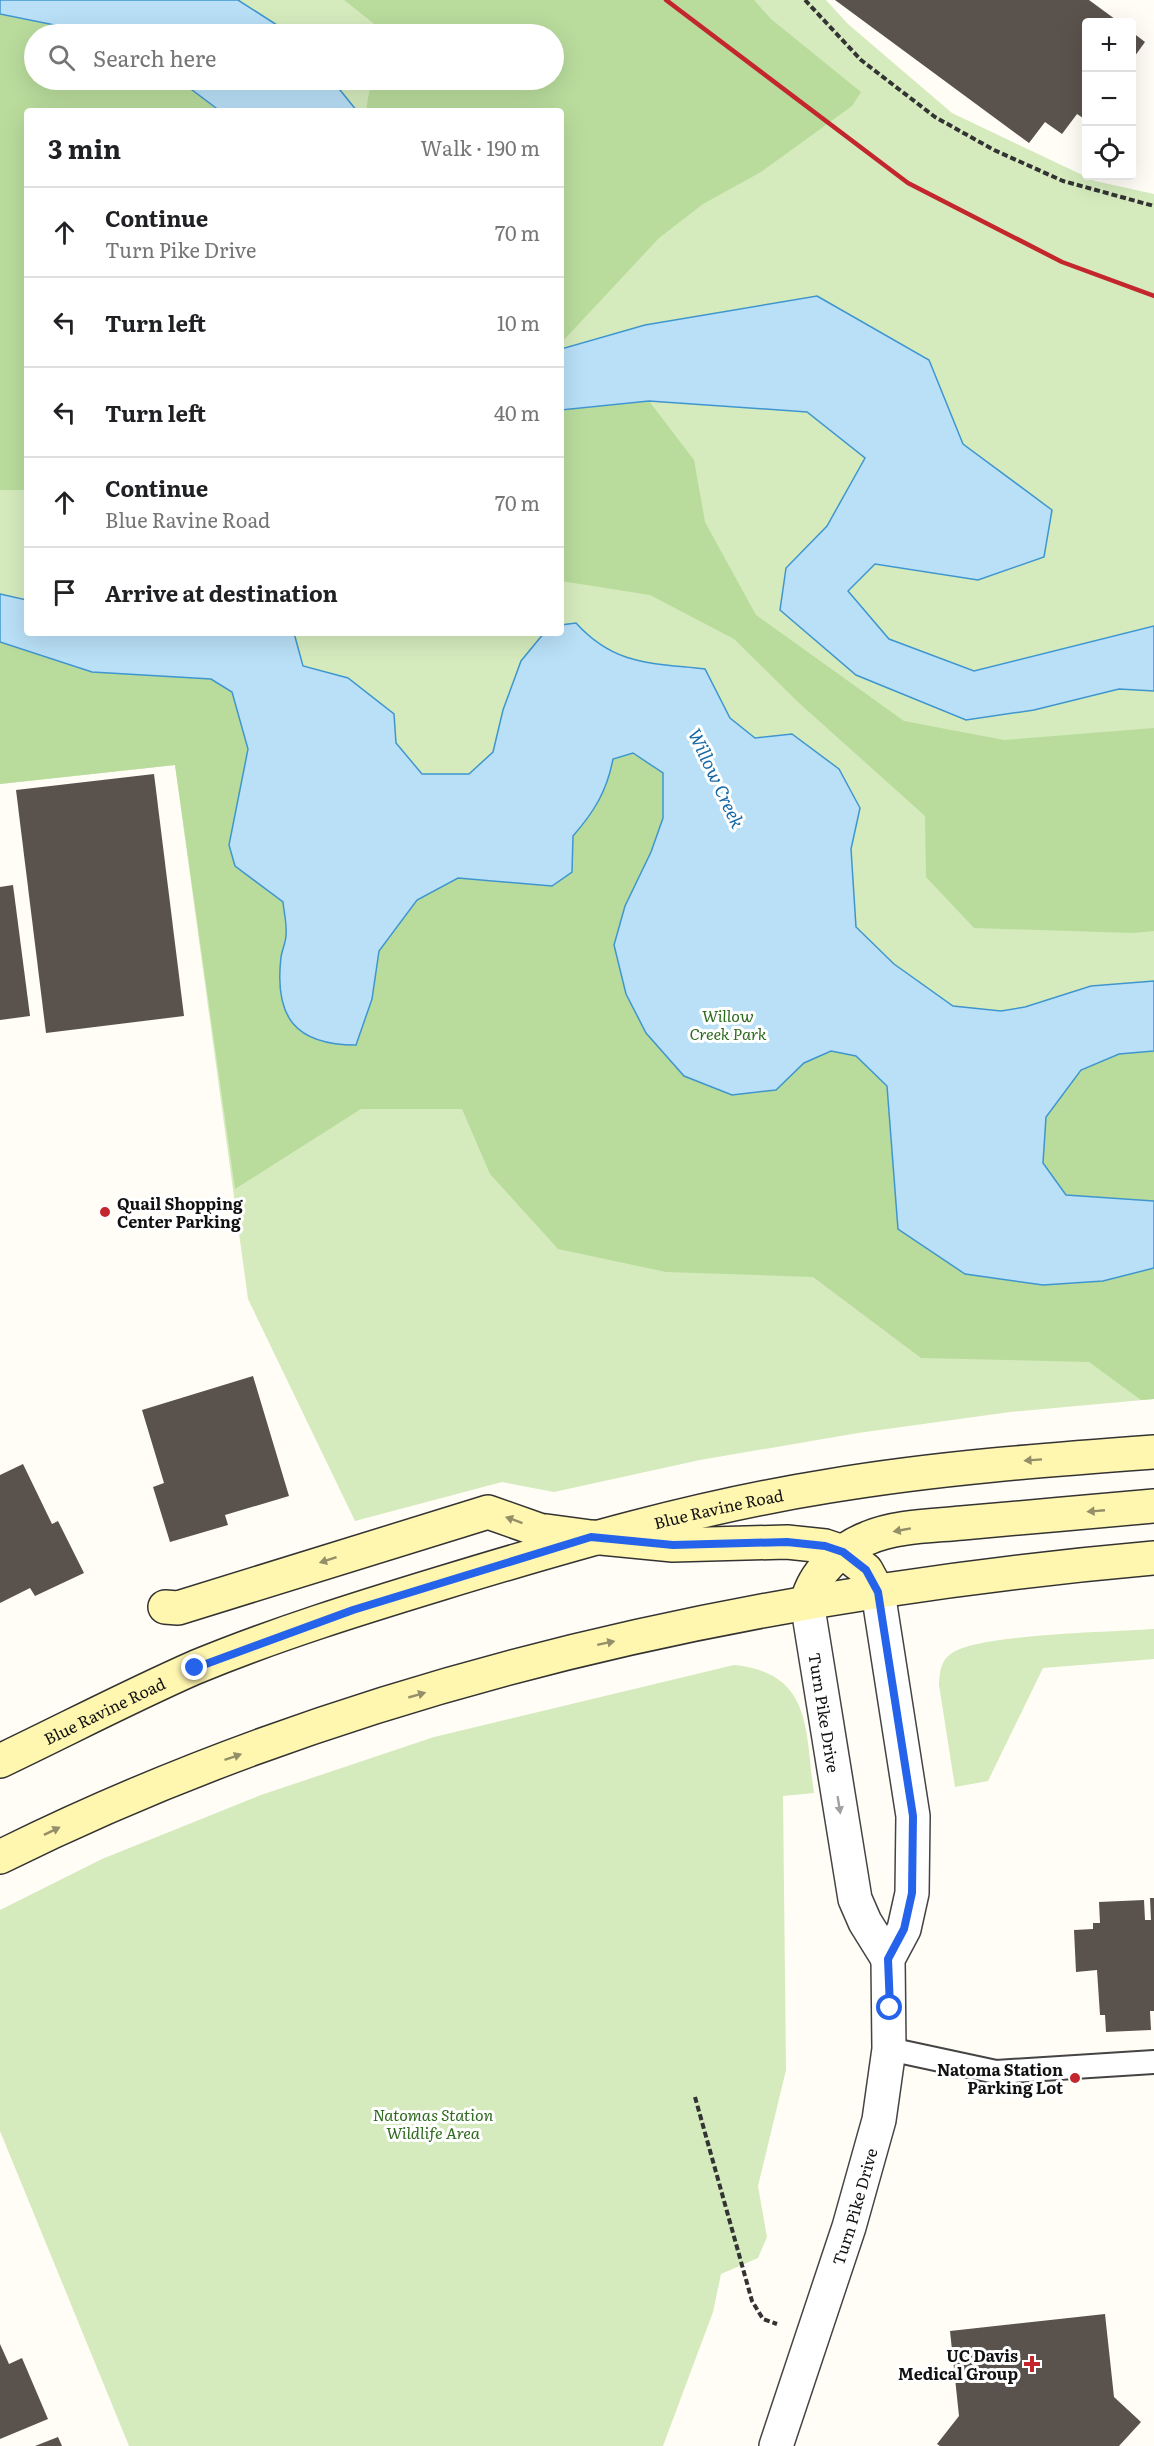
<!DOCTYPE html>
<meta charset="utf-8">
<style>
:root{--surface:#fff;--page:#f6f6f6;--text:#202124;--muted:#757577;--line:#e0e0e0}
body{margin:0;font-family:Literata,serif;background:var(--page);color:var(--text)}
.controls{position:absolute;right:18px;top:18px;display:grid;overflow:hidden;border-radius:6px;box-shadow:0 6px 24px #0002}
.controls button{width:54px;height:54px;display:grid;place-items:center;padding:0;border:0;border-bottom:2px solid var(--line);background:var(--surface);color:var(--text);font:30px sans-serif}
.stop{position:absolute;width:18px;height:18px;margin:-14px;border:4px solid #2563eb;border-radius:50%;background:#fff}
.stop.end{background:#2563eb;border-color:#fff;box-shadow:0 2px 6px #0008}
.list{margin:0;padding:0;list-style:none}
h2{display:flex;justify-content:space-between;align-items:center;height:78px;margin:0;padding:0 24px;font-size:26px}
h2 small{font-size:20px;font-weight:400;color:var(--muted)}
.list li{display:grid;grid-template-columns:39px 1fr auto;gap:18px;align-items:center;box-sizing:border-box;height:90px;padding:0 24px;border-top:2px solid var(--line)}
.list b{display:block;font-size:22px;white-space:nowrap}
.list p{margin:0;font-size:20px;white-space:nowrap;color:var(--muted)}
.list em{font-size:20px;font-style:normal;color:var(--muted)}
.icon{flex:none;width:33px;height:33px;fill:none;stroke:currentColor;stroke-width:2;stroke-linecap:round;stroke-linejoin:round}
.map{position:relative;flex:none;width:1154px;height:2446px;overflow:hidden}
.search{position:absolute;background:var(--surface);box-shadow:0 6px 24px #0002;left:24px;top:24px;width:540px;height:66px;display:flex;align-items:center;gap:15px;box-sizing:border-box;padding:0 21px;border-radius:33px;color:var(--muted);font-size:22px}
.panel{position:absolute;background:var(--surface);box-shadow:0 6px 24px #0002;left:24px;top:108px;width:540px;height:528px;border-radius:6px}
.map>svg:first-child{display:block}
</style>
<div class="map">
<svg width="1154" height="2446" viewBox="0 0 1154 2446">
<rect width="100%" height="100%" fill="#fffdf5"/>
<g fill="#d5ebbd" fill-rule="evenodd">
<path d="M0,0H826L848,24L952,113L1095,181L1154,194V1399L1010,1412L858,1433L700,1460L554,1492L502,1482L355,1521L248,1299L175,765L0,784ZM34,34H554V80H34ZM27,111H561V633H27Z"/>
<path d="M1154,1629V1659L1043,1668L988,1781L955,1787L939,1685C940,1672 940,1661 952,1653C980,1634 1113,1632 1154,1629Z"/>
<path d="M734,1665C813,1673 805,1731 814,1793L783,1796L786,2070L758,2186L767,2237L758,2258L721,2274L713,2312L663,2446H129L0,2131V1910L102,1859L261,1795L434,1737Z"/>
</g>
<g fill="#b9dc9c">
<polygon points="344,0 754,0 771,19 861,92 852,106 761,172 703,204 659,238 561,343 561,111 366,111 371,80 554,80 554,34 378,34 378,27"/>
<polygon points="0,14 99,34 34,34 34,80 179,80 218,111 27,111 27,490 0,490"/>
<polygon points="649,401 694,460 705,522 756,615 904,721 1004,740 1154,728 1154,931 1133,933 974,928 926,877 925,816 799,703 734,639 650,595 561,581 561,410"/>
<path d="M0,642L92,672L211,679L232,692L248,749L229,846L235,866L283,902L286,935L281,957L372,999L379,951L417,900L458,878L552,886L572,872L573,836C594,812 607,791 613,759L633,753L663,773V818L651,852L776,1090L804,1063L831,1051L856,1056L887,1086L893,1151L1103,1281L1154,1268V1399L1141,1400L1089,1362L921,1358L813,1277L666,1272L558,1249L490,1174L462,1109H361L235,1189L175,765L0,784Z"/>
<polygon points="1154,1051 1154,1201 1066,1195 1043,1163 1046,1117 1081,1070 1119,1054"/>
</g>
<g fill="#b9e0f7" stroke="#3f96cf" stroke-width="1.5">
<polygon points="0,0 238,0 291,34 99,34 0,14"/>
<polygon points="179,80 332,80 357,111 220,111"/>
<polygon points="817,296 929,360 963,444 1052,510 1044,557 978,580 875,564 848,591 889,639 974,671 1154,626 1154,691 1119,689 1034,710 966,720 856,675 780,610 786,568 827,526 865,458 807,412 649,401 561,410 561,349 645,325"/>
<path d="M0,594L27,600V633H294L303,666L348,678L394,714L396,743L422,774H469L493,752L503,710L521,661L544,633H561V625L576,623C615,666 652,663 705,669L730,718L755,738L792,734L839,769L860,808L851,849L856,927L894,964L953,1006L1001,1011L1025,1007L1091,986L1154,981V1051L1119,1054L1081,1070L1046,1117L1043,1163L1066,1195L1154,1201V1268L1103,1281L1043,1285L965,1274L898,1229L887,1086L856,1056L831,1051L804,1063L776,1090L732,1095L684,1076L646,1033L626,994L614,945L625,906L651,852L663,818V773L633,753L613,759C607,791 594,812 573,836L572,872L552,886L458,878L417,900L379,951L372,999L356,1045C295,1045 274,1017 281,957C282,950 286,942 286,935C287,924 284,913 283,902L235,866L229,845L248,749L232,692L211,679L92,672L0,642Z"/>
</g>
<g fill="#5a524d">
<polygon points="835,0 1089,0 1119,22 1086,22 1086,120 1077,114 1062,134 1045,122 1029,143"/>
<polygon points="1132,32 1145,42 1132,60"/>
<polygon points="154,774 184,1016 46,1033 16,790"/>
<polygon points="13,885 30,1016 0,1020 0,887"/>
<polygon points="253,1376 289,1496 225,1515 228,1525 170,1542 153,1487 164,1483 142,1410"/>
<polygon points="23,1464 52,1524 58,1521 84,1573 35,1596 30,1588 0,1603 0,1475"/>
<polygon points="1150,1898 1154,1898 1154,2011 1150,2011 1151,2030 1106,2032 1105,2015 1100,2015 1097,1970 1076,1972 1074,1930 1093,1929 1093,1923 1100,1923 1099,1902 1144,1900 1145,1920 1151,1920"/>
<polygon points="1105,2314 1114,2397 1141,2422 1119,2446 940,2446 937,2444 959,2416 950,2331"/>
<polygon points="0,2344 9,2364 22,2358 48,2419 0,2439"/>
<polygon points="58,2437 62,2446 35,2446"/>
</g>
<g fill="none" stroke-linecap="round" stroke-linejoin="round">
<g stroke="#444" stroke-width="26">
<polyline id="lane" points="889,2049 996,2072 1154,2062"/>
</g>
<g stroke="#444" stroke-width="36">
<g id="street">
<path id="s1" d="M807,1602L855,1899L865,1922L888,1959"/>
<path id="s2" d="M776,2446L849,2227L879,2120L889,2049L888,1959L904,1929L912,1893L913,1816L878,1592"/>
</g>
</g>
<g stroke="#333" stroke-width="36">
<g id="secondary">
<path d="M807,1602C814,1572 840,1549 868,1538C896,1526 932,1526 962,1523C1026,1517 1090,1512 1154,1506"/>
<polyline points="165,1607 178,1608 488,1512 539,1530 591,1537 673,1545 787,1542 825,1546 843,1552 866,1570 878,1592"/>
<path id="s3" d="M0,1761C65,1730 130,1696 196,1667C276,1634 360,1608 442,1583C570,1544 697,1507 829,1486C937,1468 1045,1460 1154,1452"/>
<path d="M0,1857C358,1679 758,1593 1154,1558"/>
</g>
</g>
<g stroke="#333" stroke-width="4" stroke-dasharray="6 3" stroke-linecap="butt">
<polyline points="805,0 861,60 935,117 994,150 1063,181 1154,206"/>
<polyline points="695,2097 752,2301 763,2319 777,2324"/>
</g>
<use href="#lane" stroke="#fff" stroke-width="22"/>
<use href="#street" stroke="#fff" stroke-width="33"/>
<use href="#secondary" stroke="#fff6b0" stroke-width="33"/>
<polyline stroke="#c4262e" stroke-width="4.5" points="666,0 908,183 1062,262 1154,296"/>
</g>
<defs><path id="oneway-solid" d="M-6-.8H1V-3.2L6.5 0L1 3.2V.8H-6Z" transform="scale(1.5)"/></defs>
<g fill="#948f68">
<use href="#oneway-solid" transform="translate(1033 1460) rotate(176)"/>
<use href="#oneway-solid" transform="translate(1096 1511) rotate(175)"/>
<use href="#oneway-solid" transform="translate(514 1520) rotate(-160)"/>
<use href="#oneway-solid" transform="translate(902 1530) rotate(170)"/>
<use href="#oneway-solid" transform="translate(328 1560) rotate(162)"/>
<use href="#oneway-solid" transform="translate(606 1643) rotate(-12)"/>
<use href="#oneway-solid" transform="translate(417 1695) rotate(-16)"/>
<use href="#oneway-solid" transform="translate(233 1757) rotate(-19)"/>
<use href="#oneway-solid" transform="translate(52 1831) rotate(-26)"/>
</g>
<use fill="#a0a0a0" href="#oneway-solid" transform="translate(839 1805) rotate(81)"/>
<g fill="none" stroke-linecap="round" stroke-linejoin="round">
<polyline stroke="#2563eb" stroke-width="8" points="195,1668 353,1610 591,1537 673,1545 787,1542 825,1546 843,1552 866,1570 878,1592 913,1816 912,1893 904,1929 888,1959 890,2008"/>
</g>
<g fill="#c4262e" stroke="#fff" stroke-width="2">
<circle cx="105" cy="1212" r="6"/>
<circle cx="1075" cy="2078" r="6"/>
<path d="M1029 2355h6v6h6v6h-6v6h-6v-6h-6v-6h6z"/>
</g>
<g text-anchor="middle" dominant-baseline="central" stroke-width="6" stroke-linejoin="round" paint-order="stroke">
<g font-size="16" font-style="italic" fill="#2f6b1f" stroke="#fff">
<text x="728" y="1015">Willow<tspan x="728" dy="18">Creek Park</tspan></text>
<text x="433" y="2114">Natomas Station<tspan x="433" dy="18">Wildlife Area</tspan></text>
</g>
<g font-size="16" font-weight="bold" fill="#111" stroke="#fff" text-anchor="end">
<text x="117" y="1203" text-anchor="start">Quail Shopping<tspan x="117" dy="18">Center Parking</tspan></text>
<text x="1063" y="2069">Natoma Station<tspan x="1063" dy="18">Parking Lot</tspan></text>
<text x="1018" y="2355">UC Davis<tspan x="1018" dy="18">Medical Group</tspan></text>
</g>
<g font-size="16" fill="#111" stroke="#fff">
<text stroke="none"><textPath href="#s3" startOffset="764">Blue Ravine Road</textPath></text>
<text stroke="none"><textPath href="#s3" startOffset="116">Blue Ravine Road</textPath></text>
<text stroke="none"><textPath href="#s1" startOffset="112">Turn Pike Drive</textPath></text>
<text stroke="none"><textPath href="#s2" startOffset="252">Turn Pike Drive</textPath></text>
</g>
<g font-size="18" font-style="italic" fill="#1768a6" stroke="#fff">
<text transform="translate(717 778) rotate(65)">Willow Creek</text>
</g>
</g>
</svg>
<div class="controls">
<button>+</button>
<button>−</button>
<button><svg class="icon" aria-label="locate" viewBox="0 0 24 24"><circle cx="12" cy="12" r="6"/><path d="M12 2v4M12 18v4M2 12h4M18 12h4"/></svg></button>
</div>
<div class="stop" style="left:890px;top:2008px"></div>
<div class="stop end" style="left:195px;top:1668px"></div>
<div class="search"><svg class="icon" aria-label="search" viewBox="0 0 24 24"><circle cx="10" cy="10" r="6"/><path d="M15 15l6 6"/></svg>Search here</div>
<section class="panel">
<h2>3 min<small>Walk · 190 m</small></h2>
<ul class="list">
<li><svg class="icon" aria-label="ahead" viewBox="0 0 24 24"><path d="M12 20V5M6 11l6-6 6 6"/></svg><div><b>Continue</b><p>Turn Pike Drive</p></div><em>70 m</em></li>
<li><svg class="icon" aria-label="left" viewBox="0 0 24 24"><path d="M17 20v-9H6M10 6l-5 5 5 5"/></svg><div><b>Turn left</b></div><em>10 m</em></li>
<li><svg class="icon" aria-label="left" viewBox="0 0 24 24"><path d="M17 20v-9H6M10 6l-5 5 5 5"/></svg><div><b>Turn left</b></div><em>40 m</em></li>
<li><svg class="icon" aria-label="ahead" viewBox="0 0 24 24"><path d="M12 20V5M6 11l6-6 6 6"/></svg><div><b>Continue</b><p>Blue Ravine Road</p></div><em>70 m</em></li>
<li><svg class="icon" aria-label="arrive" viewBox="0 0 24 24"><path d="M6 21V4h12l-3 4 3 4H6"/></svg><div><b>Arrive at destination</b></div></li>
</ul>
</section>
</div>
